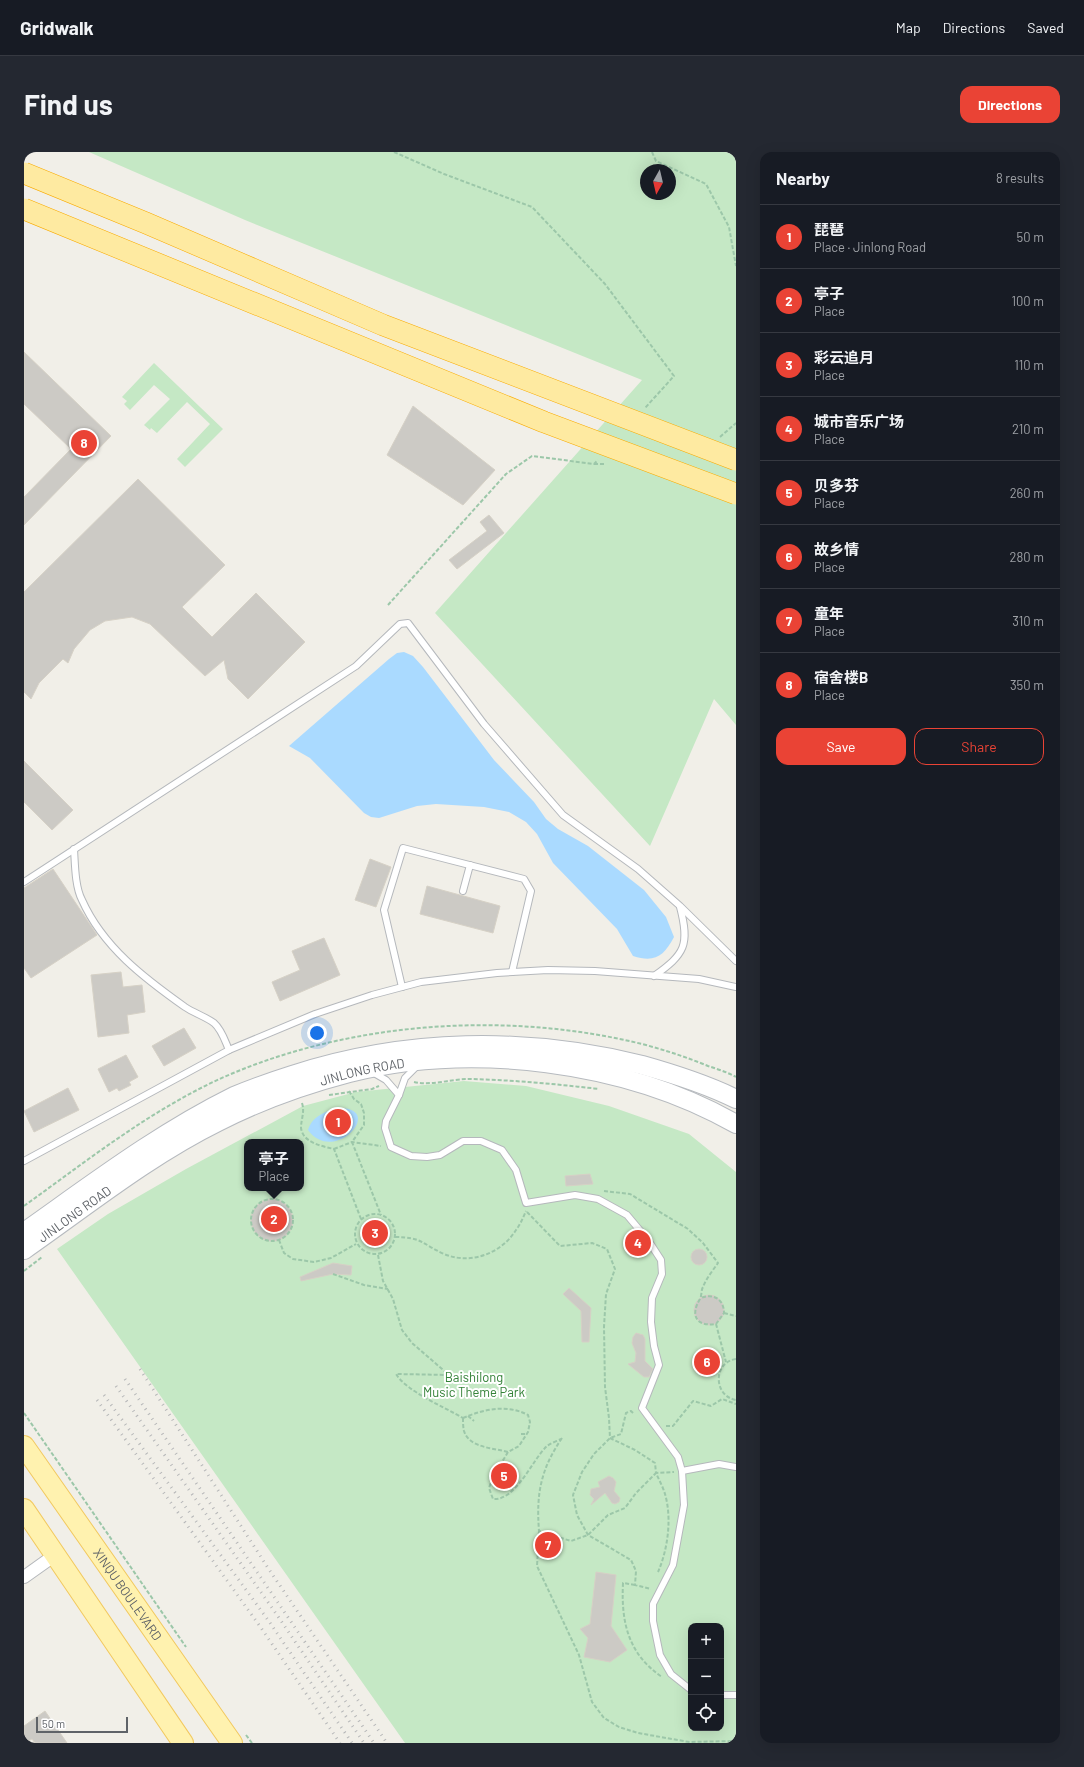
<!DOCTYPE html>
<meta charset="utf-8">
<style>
:root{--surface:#171b24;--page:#242831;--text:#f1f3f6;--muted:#9ea1a6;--line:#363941;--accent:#ea4335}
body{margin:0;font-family:Barlow,"Noto Sans SC",sans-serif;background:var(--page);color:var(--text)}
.controls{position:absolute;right:12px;bottom:12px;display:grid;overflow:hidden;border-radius:8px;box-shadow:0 4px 16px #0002}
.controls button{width:36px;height:36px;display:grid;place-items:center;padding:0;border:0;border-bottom:1px solid var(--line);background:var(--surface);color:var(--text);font:20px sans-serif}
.compass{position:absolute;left:616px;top:12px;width:36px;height:36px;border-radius:50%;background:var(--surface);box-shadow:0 4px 16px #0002;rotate:188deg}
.scale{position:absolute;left:12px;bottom:10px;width:92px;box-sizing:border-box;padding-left:4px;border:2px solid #5f6368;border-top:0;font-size:11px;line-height:14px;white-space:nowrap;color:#5f6368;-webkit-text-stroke:3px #fff;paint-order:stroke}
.you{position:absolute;left:293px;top:881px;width:14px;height:14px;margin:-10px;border:3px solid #fff;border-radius:50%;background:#1a73e8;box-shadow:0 0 0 6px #1a73e833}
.badge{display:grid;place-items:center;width:26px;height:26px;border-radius:50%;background:var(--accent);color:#fff;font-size:13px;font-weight:700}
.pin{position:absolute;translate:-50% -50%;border:2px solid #fff;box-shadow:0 1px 4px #0006}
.popup{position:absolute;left:220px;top:987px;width:60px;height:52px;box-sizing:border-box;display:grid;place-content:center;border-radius:8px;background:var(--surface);filter:drop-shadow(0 1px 3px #0005);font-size:13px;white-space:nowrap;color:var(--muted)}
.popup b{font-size:15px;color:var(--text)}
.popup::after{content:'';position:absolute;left:50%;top:100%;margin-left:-8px;border:8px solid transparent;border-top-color:var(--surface)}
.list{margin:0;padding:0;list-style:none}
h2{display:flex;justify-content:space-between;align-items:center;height:52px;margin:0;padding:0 16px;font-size:17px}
h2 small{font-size:13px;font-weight:400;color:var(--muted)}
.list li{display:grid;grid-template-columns:26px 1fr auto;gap:12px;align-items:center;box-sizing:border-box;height:64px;padding:0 16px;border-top:1px solid var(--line)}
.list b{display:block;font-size:15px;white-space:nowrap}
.list p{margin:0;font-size:13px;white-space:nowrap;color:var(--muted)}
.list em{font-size:13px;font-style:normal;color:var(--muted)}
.actions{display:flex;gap:8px;padding:12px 16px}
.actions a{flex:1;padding:9px 0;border:1px solid var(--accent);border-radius:12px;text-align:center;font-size:14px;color:var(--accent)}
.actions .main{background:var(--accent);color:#fff}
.icon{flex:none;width:22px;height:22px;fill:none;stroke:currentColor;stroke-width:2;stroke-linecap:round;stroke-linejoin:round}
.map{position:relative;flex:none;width:712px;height:1591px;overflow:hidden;border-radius:12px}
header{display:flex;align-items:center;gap:24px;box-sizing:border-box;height:56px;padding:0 20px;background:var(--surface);border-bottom:1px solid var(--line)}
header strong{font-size:19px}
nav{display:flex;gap:22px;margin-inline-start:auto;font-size:14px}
.intro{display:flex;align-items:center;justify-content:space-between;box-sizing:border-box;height:96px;padding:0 24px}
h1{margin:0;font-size:28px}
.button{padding:10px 18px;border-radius:12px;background:var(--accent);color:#fff;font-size:14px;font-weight:700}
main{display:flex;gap:24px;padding:0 24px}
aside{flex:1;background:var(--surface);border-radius:12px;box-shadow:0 4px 16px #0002}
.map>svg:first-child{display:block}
</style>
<header>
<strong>Gridwalk</strong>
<nav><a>Map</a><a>Directions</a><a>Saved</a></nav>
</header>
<div class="intro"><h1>Find us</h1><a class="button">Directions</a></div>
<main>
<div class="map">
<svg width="712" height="1591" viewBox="0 0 712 1591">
<rect width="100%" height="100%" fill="#f1efe8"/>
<g fill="#c5e8c5" fill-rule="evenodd">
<path d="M65,0H712V573L690,547L626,694L411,461L618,228L221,68ZM622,18H646V42H622Z"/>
<polygon points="130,211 199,277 161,315 153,307 186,272 163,250 133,281 127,276 126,278 120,273 146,247 130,233 106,258 100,252 103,249 98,245"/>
<path d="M440,929L502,934L585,954L665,982L712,1020V1591H381L33,1097L84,1062L162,1017L279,954L332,940ZM223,990H277V1036H223ZM667,1474H697V1576H667Z"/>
</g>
<g fill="#aadaff">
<path d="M380,500L389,504L399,515L470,608L510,650L522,667L534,677L564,694L620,738L642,765L650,785C640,804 631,811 609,804L593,777L529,711L513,682L502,670L485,660L460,655L412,652L393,654L355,666L347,665L340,661L286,606L265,594L365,507L373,501Z"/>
<path d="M315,956C362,956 310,1014 284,978C288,964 302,959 315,956Z"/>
<circle cx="350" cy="1082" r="9"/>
</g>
<g fill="#cccac5" stroke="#d6d1c6">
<polygon points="0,200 87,284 0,373 0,345 47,297 0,252"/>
<polygon points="389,254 471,318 439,353 363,303"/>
<polygon points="114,327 201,413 158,455 188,485 232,441 281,490 224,547 204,527 200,508 181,524 126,472 108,465 81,469 66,478 50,497 44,511 39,507 15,531 7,547 0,540 0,440"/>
<polygon points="465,363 480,381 433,417 425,408 463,379 456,370"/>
<polygon points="0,609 49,658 28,678 0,650"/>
<polygon points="346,707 367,715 352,755 331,748"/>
<polygon points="29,717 73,783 7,826 0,816 0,736"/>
<polygon points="403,734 476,754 469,781 396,762"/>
<polygon points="300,786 316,823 256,849 248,830 276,818 268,799"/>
<polygon points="97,820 99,835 118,833 121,860 103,863 105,881 74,885 67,823"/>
<polygon points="160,876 172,896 140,914 128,894"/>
<polygon points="102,903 114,925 105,930 107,933 95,939 93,936 85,940 74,917"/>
<polygon points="44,936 55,958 10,980 0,959"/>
<polygon points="566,1022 569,1032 542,1034 541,1024"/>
<circle cx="248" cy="1068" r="21"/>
<circle cx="675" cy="1105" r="8"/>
<polygon points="309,1111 328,1114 327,1123 309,1122 277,1129 276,1125"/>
<polygon points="545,1136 567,1156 565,1190 558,1190 557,1159 539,1142"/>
<circle cx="685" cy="1158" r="15"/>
<polygon points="612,1181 619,1183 621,1187 621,1209 629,1217 625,1225 620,1225 604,1212 611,1210 612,1201 608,1191 609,1185"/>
<polygon points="585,1324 589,1326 592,1330 590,1339 596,1346 595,1350 591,1352 588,1351 581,1341 567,1353 570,1347 566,1343 567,1337 576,1335 574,1330"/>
<polygon points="572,1420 592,1423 587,1474 603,1498 586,1510 560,1505 564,1486 556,1477 566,1472"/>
<polygon points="21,1559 43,1591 11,1591 8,1587 0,1591 0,1574"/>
</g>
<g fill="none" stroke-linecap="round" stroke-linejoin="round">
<g stroke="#b5b8bc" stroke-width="8">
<g id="service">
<path d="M50,697C51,712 51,735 58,748C79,795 120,826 161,855C170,861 182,865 190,871C198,878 201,889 205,898"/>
<polyline points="0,730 332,514 376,472 384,471 460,572 539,663 614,717 656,754 712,809"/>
<polyline points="439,739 446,713"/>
<path d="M630,824C661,802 666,793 656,755"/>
<polyline points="378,835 360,758 379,696 500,727 507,739 488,820"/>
<polyline points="393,914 381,926 375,943 362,969 361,976 367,995 387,1004 403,1005 416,1003 439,989 457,989 478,998 492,1018 502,1051 551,1043 574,1047 603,1063 624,1088 637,1108 638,1122 628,1146 627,1170 630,1194 635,1213 618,1256 654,1305 658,1319 695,1312 712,1315"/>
<polyline points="350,921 362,928 375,943"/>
<polyline points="0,1009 205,898 291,862 348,843 397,830 473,821 524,818 571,819 675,827 712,835"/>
<polyline points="658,1319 660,1353 649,1413 629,1452 629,1469 636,1503 647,1522 667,1538"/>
<polyline points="697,1543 712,1543"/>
</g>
</g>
<g stroke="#b5b8bc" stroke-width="14">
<polyline id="minor" points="0,1425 31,1403"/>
</g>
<g stroke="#b6babf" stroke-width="20">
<g id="secondary">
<path d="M0,1080C68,1032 135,981 210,944C229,936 249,929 268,923C382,886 502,884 618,913C650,922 682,932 712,947"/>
<path id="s1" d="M0,1098C63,1054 125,1004 194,970C235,949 279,933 325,921C448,890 601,909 712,972"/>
</g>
</g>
<g stroke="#f2c960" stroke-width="22">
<g id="primary">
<path id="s2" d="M0,1294L208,1591"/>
<polyline points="0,1357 159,1591"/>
</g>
</g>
<g stroke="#9cc7a9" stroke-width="2" stroke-dasharray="4 2" stroke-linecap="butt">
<polyline points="370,0 420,22 508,55 581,132 650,224 621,256"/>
<polyline points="628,0 632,9 682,32 705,75 712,114"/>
<polyline points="696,285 712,271"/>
<polyline points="570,312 582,312"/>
<polyline points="364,453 482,322 508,304 570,312 574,308"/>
<path d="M390,930C407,934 427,927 445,927C489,928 532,932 575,937"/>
<polyline points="325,939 330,947 337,952 340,961 340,973 328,990 357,1063"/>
<polyline points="305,943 348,937 355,934"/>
<path d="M278,951C281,960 277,967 277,976C279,991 298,994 310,997L337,1067"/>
<polyline points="310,997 328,990 357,994"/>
<path d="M580,1039L606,1042L664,1077L679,1091L694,1111C689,1118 682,1127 679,1135C677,1138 678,1143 676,1147C666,1163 672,1175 692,1172L700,1161C700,1147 689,1141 677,1146"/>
<circle cx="248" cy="1068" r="21"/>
<path d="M0,1054C64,1008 128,957 200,925C328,869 484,859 618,892C641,898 662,905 684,914C693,917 703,920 712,925"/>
<polyline points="503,1060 536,1094 568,1091 583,1097 591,1117 582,1142 580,1175 581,1235 585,1266 586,1286"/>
<circle cx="351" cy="1082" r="20"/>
<path d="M371,1085C398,1085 398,1092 420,1102C446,1113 477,1102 492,1078C496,1073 499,1066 502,1059"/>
<polyline points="255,1088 260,1101 269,1107 290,1110 307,1106 332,1092"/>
<path d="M354,1103L359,1129L369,1147L378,1178L388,1191L425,1223L372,1222C382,1239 420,1255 439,1266"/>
<polyline points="0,1119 18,1105"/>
<polyline points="309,1122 340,1133 364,1137"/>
<polyline points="700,1161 712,1164"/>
<polyline points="692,1172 702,1210"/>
<path d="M712,1207C689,1210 689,1244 712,1248"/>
<polyline points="0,1261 162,1495"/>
<polyline points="609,1261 607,1259 602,1261 597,1282 586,1286 570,1302 558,1320 549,1343 553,1363 564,1383 607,1408 612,1419 611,1433 627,1437"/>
<polyline points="444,1264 450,1269"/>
<path d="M439,1266C460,1257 483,1252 504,1263L506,1270L504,1280L495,1294L484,1300L469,1325L465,1336L469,1347C492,1349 508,1308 523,1294C527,1291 533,1289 537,1287"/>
<path d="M439,1266C439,1270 439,1275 440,1279C445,1296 470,1296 484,1300"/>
<polyline points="642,1274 649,1274 669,1249 687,1254 698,1247 712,1252"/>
<polyline points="497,1282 503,1282"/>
<path d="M538,1286C517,1317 512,1341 515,1379L547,1389L564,1383L584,1363L601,1356L612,1341L632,1321C635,1328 639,1335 641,1342C648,1366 644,1397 634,1420"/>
<polyline points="586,1286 611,1298 631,1311 632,1321 650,1320"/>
<polyline points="515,1379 513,1414 555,1503 568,1550 580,1566 595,1575 614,1581 665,1590 712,1589"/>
<path d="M611,1433L599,1431C597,1470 604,1502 638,1525"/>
<polyline points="222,1583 228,1591"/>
</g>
<use href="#service" stroke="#fff" stroke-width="6"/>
<use href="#minor" stroke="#fff" stroke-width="12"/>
<use href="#secondary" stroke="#fff" stroke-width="18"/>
<use href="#primary" stroke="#fff2af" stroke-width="20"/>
<g stroke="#b6b7b8" stroke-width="3" stroke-dasharray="1 5" stroke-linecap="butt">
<polyline points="116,1217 244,1416 363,1591"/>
<polyline points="101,1227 350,1591"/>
<polyline points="92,1234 253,1463 340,1591"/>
<polyline points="80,1243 244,1468 328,1591"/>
<polyline points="73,1248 235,1473 316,1591"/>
</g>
<g stroke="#f9ab00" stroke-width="22" stroke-linecap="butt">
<g id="trunk-bridge">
<polyline points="0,21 122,71 359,173 712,308"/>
<polyline points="0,57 520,270 712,342"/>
</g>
</g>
<use href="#trunk-bridge" stroke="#feeaa1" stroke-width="21"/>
</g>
<g text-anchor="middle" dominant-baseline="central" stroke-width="4" stroke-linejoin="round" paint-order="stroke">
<g font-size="13" fill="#5f6368" stroke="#fff">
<text stroke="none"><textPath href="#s1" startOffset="386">JINLONG ROAD</textPath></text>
<text stroke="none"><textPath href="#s1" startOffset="62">JINLONG ROAD</textPath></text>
<text stroke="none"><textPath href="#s2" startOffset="181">XINQU BOULEVARD</textPath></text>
</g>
<g font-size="13" fill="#348238" stroke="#fff">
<text x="450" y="1225">Baishilong<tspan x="450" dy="15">Music Theme Park</tspan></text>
</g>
</g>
</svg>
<div class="controls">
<button>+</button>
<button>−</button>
<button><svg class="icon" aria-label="locate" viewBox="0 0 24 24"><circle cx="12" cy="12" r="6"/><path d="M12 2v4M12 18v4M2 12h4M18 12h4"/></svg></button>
</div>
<svg class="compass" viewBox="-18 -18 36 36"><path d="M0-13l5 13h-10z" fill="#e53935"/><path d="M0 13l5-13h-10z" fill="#9ea1a6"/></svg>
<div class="scale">50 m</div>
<div class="you"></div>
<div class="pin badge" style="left:314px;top:970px">1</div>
<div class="pin badge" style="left:250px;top:1067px">2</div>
<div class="popup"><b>亭子</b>Place</div>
<div class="pin badge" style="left:351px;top:1081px">3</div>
<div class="pin badge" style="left:614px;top:1091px">4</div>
<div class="pin badge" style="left:480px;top:1324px">5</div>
<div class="pin badge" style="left:683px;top:1210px">6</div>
<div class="pin badge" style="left:524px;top:1393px">7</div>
<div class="pin badge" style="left:60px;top:291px">8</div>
</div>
<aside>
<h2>Nearby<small>8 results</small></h2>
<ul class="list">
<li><span class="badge">1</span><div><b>琵琶</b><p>Place · Jinlong Road</p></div><em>50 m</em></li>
<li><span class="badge">2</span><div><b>亭子</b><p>Place</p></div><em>100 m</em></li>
<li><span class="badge">3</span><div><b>彩云追月</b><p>Place</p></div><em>110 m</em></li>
<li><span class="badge">4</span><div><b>城市音乐广场</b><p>Place</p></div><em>210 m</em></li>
<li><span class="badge">5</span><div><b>贝多芬</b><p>Place</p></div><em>260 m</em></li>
<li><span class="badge">6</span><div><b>故乡情</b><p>Place</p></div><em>280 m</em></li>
<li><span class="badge">7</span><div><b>童年</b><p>Place</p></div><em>310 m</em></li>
<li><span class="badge">8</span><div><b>宿舍楼B</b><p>Place</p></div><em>350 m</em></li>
</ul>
<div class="actions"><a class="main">Save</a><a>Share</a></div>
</aside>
</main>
